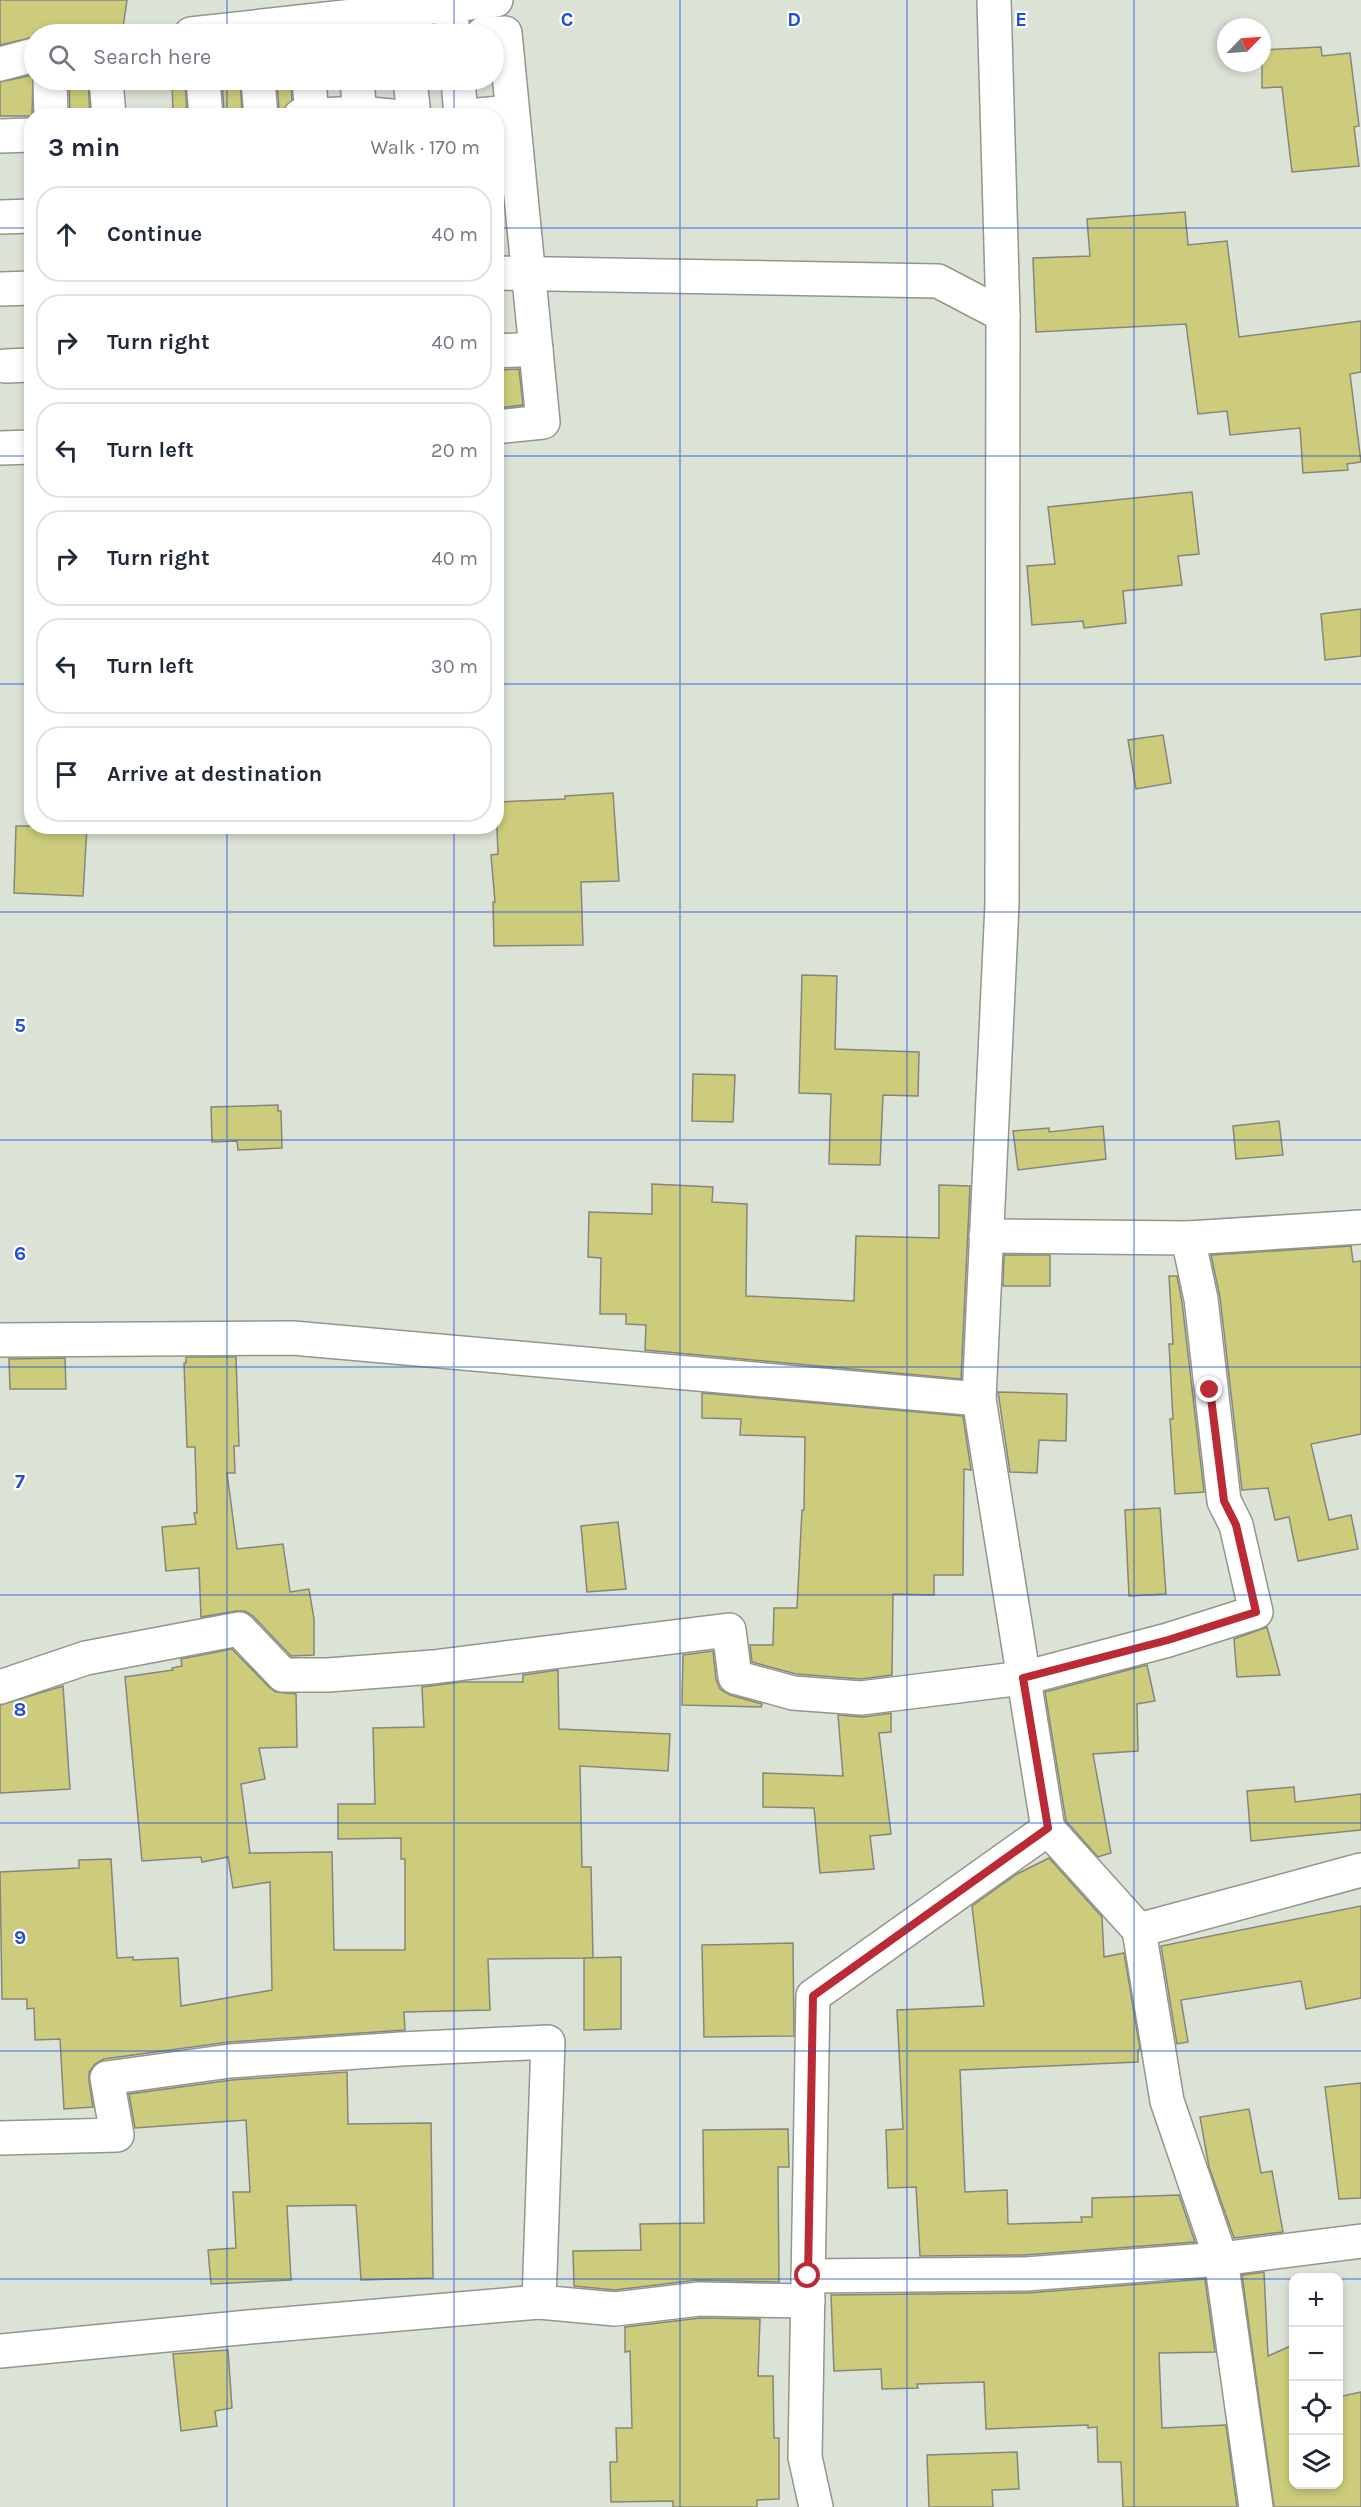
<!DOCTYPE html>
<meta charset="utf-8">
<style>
:root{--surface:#fff;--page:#f2f2f3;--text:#1f2937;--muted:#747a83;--line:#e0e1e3}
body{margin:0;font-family:Karla,sans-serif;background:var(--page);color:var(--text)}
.controls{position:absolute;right:18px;bottom:18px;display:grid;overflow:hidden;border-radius:12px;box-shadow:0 3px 9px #0003}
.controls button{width:54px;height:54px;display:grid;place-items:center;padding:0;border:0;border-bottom:2px solid var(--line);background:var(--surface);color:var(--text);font:30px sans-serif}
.compass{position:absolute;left:1217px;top:18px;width:54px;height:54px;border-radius:50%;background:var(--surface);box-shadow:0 3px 9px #0003;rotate:65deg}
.stop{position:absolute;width:18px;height:18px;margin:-14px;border:4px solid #bb2b36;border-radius:50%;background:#fff}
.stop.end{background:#bb2b36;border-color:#fff;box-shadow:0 2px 6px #0008}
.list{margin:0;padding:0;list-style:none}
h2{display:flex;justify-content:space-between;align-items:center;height:78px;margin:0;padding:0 24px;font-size:26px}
h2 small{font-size:20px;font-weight:400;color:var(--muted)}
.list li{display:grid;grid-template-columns:39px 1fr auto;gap:18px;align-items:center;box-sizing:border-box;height:96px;margin:0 12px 12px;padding:0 12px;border:2px solid var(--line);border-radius:24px}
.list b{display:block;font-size:22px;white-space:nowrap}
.list em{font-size:20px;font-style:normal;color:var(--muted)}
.icon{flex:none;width:33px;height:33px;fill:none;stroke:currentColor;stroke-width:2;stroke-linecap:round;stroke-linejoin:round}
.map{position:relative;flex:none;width:1361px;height:2507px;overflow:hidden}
.search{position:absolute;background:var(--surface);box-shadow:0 3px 9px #0003;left:24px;top:24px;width:480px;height:66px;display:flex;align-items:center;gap:15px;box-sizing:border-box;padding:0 21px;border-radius:33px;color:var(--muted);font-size:22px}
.panel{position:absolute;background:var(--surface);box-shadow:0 3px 9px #0003;left:24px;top:108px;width:480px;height:726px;border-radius:24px}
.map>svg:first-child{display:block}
</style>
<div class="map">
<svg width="1361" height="2507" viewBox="0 0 1361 2507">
<rect width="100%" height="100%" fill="#dbe2d6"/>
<g fill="#cccc7c" stroke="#86867b" stroke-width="1.5">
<polygon points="0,0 127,0 122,34 34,34 34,37 0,45"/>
<polygon points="1321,47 1322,56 1350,53 1359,126 1354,127 1359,166 1292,172 1282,87 1262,88 1262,50"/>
<polygon points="33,75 32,116 0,116 0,82"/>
<polygon points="69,80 88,80 90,116 70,116"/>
<polygon points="172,80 185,80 187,113 173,114"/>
<polygon points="222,80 240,80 242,112 224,112"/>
<polygon points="277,80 291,80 292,100 283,111 279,111"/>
<polygon points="1185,212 1188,245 1227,241 1239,337 1361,321 1361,372 1350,374 1361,462 1347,464 1348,470 1303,473 1300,428 1230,435 1227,411 1198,414 1186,324 1036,332 1033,258 1090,256 1087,219"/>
<polygon points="519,369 523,405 499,408 498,370"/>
<polygon points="1192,492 1199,554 1178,556 1182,585 1123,591 1126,623 1084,628 1083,621 1032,625 1027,566 1055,564 1048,507"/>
<polygon points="1361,609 1361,656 1325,660 1321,614"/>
<polygon points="1163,735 1171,783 1136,789 1128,740"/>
<polygon points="613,793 619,881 581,882 583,945 494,946 493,902 495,902 491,855 498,854 496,802 565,799 565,796"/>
<polygon points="16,826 87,826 83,896 14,893"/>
<polygon points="802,975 837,976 835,1049 919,1052 918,1096 883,1095 880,1165 829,1164 831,1094 799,1093"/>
<polygon points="693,1074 735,1075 733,1122 692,1121"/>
<polygon points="278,1105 278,1111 281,1111 282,1148 238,1150 237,1141 212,1142 211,1107"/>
<polygon points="1279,1121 1283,1155 1236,1159 1233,1126"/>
<polygon points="1103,1126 1106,1159 1018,1170 1013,1131 1049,1128 1049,1132"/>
<polygon points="652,1184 713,1187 712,1202 747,1204 746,1296 854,1301 856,1236 939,1238 939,1185 970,1186 961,1379 645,1350 646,1325 626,1324 626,1314 600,1314 601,1258 588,1257 589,1212 652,1214"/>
<polygon points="1351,1246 1353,1262 1361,1261 1361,1434 1311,1444 1329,1520 1351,1515 1358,1549 1298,1561 1289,1517 1275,1520 1268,1488 1242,1490 1220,1297 1211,1255"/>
<polygon points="1004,1255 1050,1255 1050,1286 1003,1286"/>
<polygon points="1169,1276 1177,1276 1182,1302 1204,1492 1175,1494 1170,1419 1173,1419 1169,1344 1173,1344"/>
<polygon points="186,1357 236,1357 239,1446 234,1446 235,1473 227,1473 237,1549 283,1544 290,1592 309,1589 314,1619 314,1655 291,1656 253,1616 245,1611 236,1611 201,1617 199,1568 166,1571 162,1527 196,1524 194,1513 197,1513 195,1447 187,1447 184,1363 186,1363"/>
<polygon points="65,1358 66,1389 10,1389 9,1359"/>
<polygon points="998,1392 1067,1394 1066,1441 1039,1440 1037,1473 1010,1472"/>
<polygon points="702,1393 963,1416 971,1470 964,1469 963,1575 934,1575 934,1595 893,1594 892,1675 861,1679 796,1674 752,1662 750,1645 773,1645 774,1608 797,1608 802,1510 804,1510 805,1437 740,1435 741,1419 702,1418"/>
<polygon points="1160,1508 1166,1594 1129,1596 1125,1510"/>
<polygon points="618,1522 626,1589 587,1592 581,1526"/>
<polygon points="1267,1627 1280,1675 1237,1677 1234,1639"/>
<polygon points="232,1649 270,1688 276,1692 296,1694 297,1747 259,1748 265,1779 241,1784 250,1853 248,1853 332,1852 334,1950 405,1950 405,1859 401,1859 401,1838 338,1839 338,1804 375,1804 373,1728 424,1727 422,1687 461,1682 523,1682 523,1675 558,1670 559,1729 670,1734 668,1771 580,1766 582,1867 591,1867 593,1958 488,1959 490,2010 404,2012 405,2030 229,2042 104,2059 95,2064 89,2072 89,2081 93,2107 64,2109 60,2039 35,2040 34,2008 27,2009 27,1999 2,1999 0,1872 79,1868 79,1860 111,1859 117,1958 133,1957 133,1960 178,1958 181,2006 272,1990 270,1882 233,1888 228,1857 202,1862 201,1857 142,1861 125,1677 173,1670 172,1668 182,1666 181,1659"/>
<polygon points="713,1651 716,1679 720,1689 730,1695 762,1704 761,1707 682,1705 683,1655"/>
<polygon points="1147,1665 1155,1701 1137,1704 1138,1751 1093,1754 1111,1853 1098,1857 1066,1821 1045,1692"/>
<polygon points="63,1686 70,1789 0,1793 0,1705"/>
<polygon points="891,1713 891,1732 879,1733 891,1834 870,1836 874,1869 820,1873 814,1808 763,1807 763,1773 843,1776 838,1715 863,1717"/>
<polygon points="1294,1787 1295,1802 1361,1794 1361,1830 1251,1841 1247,1791"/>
<polygon points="1049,1858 1102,1917 1104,1957 1124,1953 1140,2049 1138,2050 1138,2062 960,2070 965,2192 1007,2190 1008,2224 1082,2222 1081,2217 1092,2217 1092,2198 1179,2195 1195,2242 1025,2255 920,2256 916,2187 888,2188 886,2130 903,2129 897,2010 984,2006 972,1906 1017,1874"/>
<polygon points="1361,1906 1361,1998 1306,2009 1301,1981 1181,2000 1188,2042 1177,2044 1161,1946"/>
<polygon points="793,1943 794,2036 704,2037 702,1945"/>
<polygon points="621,1957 621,2029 584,2030 584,1958"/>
<polygon points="347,2072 348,2124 431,2123 433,2278 361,2280 356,2205 287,2206 291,2280 211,2284 208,2250 236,2248 233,2192 250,2192 246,2120 135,2128 129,2094 232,2080"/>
<polygon points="1361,2083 1361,2198 1339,2199 1325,2087"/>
<polygon points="1249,2109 1261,2173 1272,2171 1283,2232 1234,2238 1209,2167 1200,2117"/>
<polygon points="788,2129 789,2167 778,2167 779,2282 697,2280 615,2290 574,2286 573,2251 641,2250 640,2224 704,2223 703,2130"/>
<polygon points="1264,2272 1268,2356 1293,2345 1293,2484 1338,2484 1338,2397 1361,2392 1361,2507 1274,2507 1242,2275"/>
<polygon points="1205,2279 1215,2352 1159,2353 1162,2428 1226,2425 1237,2507 1123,2507 1121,2462 1098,2462 1097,2427 1088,2428 1088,2425 986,2429 984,2382 917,2384 918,2388 882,2389 881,2369 834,2371 831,2295 1027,2293"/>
<polygon points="700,2318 760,2319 758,2376 773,2376 774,2438 779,2438 779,2499 757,2500 757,2507 673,2507 673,2501 611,2502 610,2462 617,2462 616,2428 632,2428 630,2351 625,2352 625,2327"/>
<polygon points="228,2350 232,2408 215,2411 217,2426 181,2431 173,2354"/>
<polygon points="1017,2452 1019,2489 992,2490 993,2507 929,2507 927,2455"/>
</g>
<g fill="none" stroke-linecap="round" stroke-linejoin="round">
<g stroke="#91978c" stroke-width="36">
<g id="minor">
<polyline points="450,5 453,34"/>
<polyline points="191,34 496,0"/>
<polyline points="483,34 505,33 543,422 496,427"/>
<polyline points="0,64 34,55"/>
<polyline points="50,80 51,116"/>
<polyline points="106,80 109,116"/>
<polyline points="203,80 206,116"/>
<polyline points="258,80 261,116"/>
<polyline points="309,80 312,116"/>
<polyline points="357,80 360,116"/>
<polyline points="410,80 414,116"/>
<polyline points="458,80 461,116"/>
<polyline points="300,116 360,113 391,116"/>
<polyline points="467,116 512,112"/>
<polyline points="0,136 32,135"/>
<polyline points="0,217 32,216"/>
<polyline points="496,273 938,281 1003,315"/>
<polyline points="0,289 32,288"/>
<polyline points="496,351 536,349"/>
<polyline points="5,366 32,365"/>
<polyline points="0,448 32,447"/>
<polyline points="986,1236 1188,1238 1361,1227"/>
<polyline points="0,1340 293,1338 979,1399"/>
<polyline points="0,1687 86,1658 239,1629 283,1675 328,1675 433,1667 729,1630 735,1677 793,1693 861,1698 1024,1678 1168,1640 1256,1612 1236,1525 1224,1501 1201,1299 1188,1238"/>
<polyline points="1048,1829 1139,1930 1361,1870"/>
<polyline points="0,2138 117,2135 107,2078 230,2061 401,2049 548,2042 539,2302 615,2309 699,2299 808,2301"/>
<polyline points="808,2276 1026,2274 1221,2259 1167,2101 1139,1930"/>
<polyline points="0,2351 249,2327 539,2302"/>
<polyline points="816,2507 805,2457 813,1996 1048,1829 979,1399 1002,904 1003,315 994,0"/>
<polyline points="1256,2507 1221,2259 1361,2241"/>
</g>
</g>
<use href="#minor" stroke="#fff" stroke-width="33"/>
</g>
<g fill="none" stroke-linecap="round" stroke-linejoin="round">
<polyline stroke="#bb2b36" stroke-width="8" points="808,2276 813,1996 1048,1828 1023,1678 1168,1640 1256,1612 1236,1525 1224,1501 1210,1390"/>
</g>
<path fill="none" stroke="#1d4ed8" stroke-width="1.5" stroke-opacity="0.55" d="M227,0V34M454,0V34M680,0V2507M907,0V2507M1134,0V2507M227,80V116M454,80V116M0,228H32M496,228H1361M0,456H32M496,456H1361M0,684H32M496,684H1361M227,826V2507M454,826V2507M0,912H1361M0,1140H1361M0,1367H1361M0,1595H1361M0,1823H1361M0,2051H1361M0,2279H1294M1338,2279H1361"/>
<g font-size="20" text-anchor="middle" font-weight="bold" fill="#1d4ed8" stroke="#fff" stroke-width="4.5" stroke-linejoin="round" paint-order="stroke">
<text x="567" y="26">C</text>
<text x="794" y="26">D</text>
<text x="1021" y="26">E</text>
<text x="20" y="1032">5</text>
<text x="20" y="1260">6</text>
<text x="20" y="1488">7</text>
<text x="20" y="1716">8</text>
<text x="20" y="1944">9</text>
</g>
</svg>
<div class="controls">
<button>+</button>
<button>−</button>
<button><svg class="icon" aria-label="locate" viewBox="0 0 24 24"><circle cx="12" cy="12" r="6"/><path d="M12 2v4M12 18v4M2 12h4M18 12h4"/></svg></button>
<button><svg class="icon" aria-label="layers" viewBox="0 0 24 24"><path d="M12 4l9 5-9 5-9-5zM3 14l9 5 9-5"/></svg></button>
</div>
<svg class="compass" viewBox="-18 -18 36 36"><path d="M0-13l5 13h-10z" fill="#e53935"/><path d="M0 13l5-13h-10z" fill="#747a83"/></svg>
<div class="stop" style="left:808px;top:2276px"></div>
<div class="stop end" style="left:1210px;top:1390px"></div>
<div class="search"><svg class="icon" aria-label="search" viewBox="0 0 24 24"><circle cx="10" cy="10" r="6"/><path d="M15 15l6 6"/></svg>Search here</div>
<section class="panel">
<h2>3 min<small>Walk · 170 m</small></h2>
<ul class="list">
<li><svg class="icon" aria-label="ahead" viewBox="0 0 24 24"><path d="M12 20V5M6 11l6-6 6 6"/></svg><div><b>Continue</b></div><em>40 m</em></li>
<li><svg class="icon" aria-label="right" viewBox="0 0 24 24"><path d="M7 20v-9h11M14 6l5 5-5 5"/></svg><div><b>Turn right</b></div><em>40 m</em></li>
<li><svg class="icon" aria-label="left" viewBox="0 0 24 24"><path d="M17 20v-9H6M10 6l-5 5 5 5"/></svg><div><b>Turn left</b></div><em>20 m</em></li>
<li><svg class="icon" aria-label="right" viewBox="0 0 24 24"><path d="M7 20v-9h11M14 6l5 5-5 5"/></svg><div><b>Turn right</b></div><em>40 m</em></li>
<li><svg class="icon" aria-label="left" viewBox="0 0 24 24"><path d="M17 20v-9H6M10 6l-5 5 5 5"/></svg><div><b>Turn left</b></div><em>30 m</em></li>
<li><svg class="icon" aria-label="arrive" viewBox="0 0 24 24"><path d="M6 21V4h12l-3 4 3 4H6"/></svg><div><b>Arrive at destination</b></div></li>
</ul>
</section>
</div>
